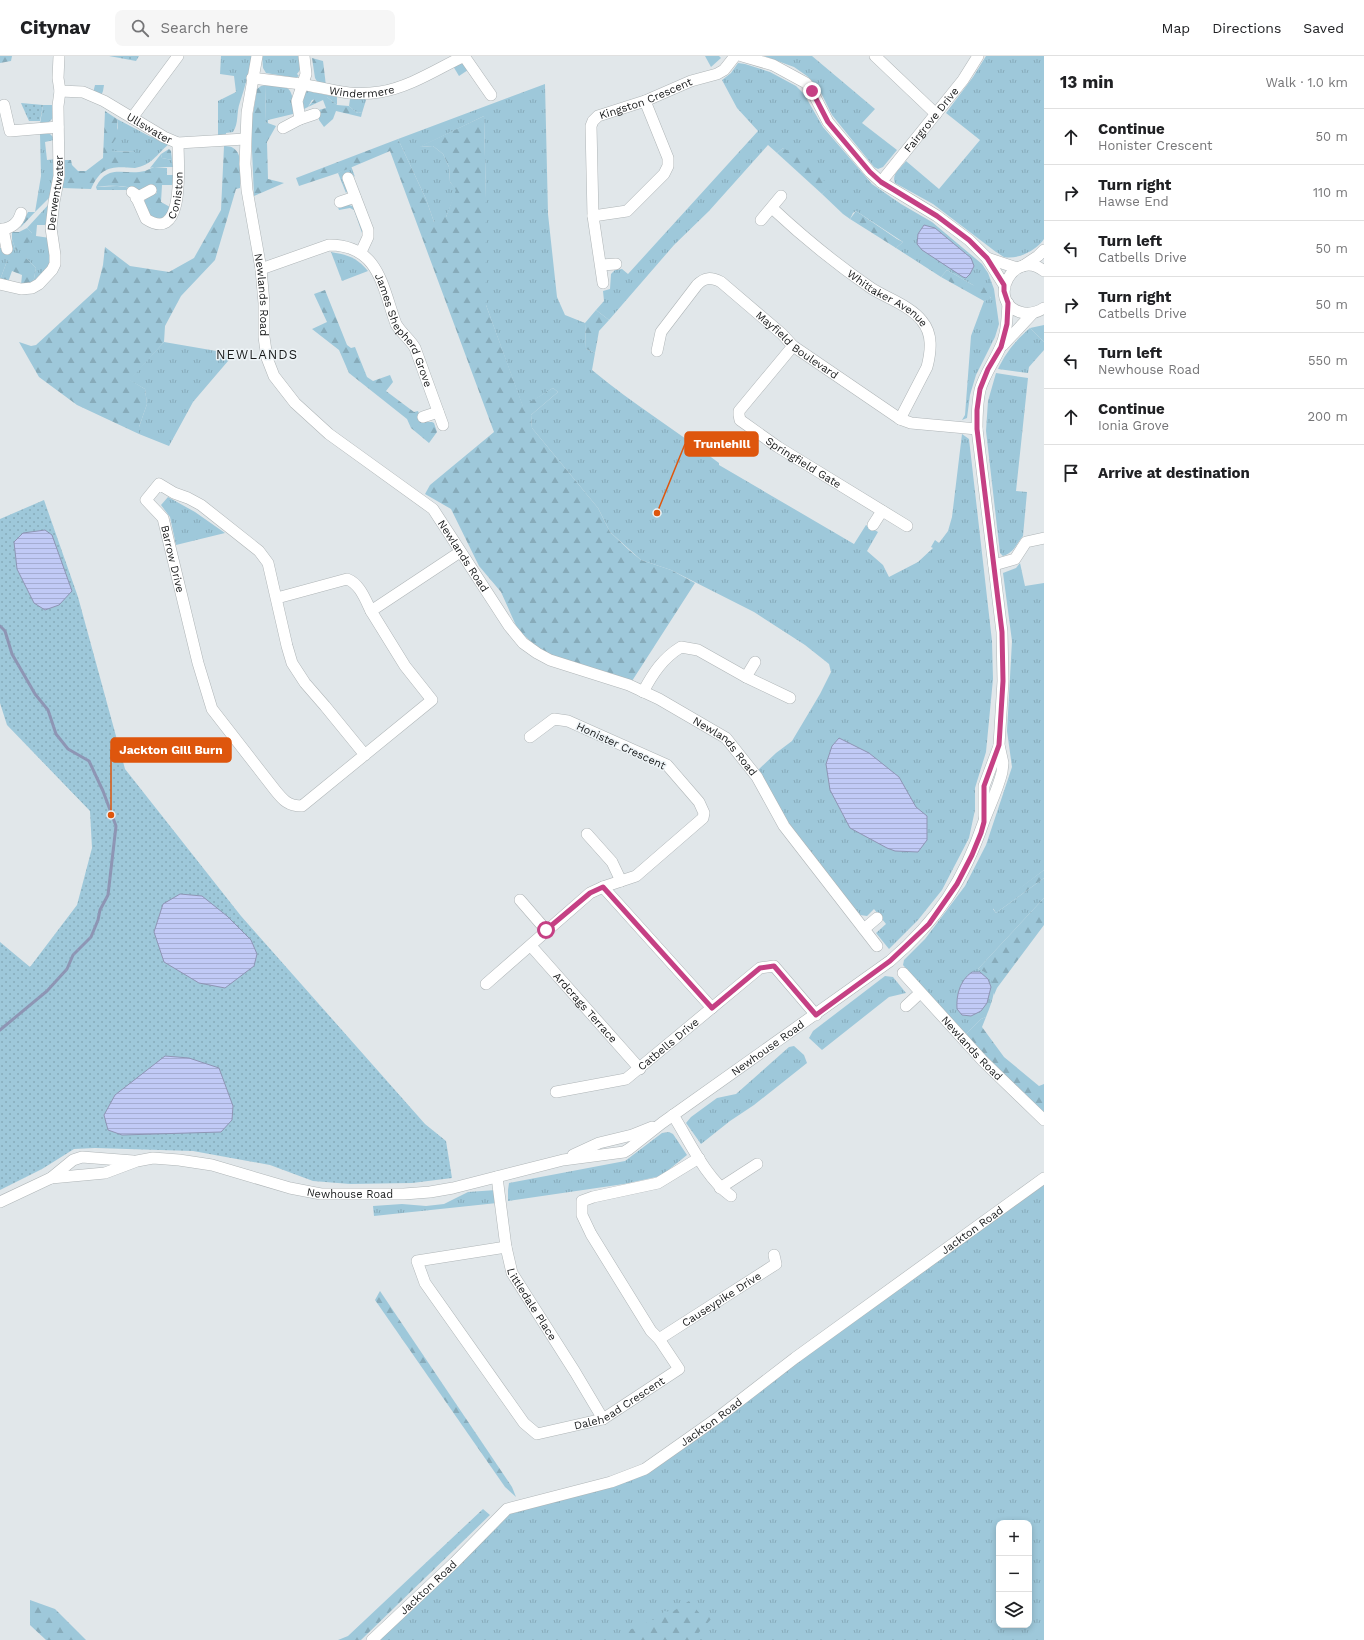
<!DOCTYPE html>
<meta charset="utf-8">
<style>
:root{--surface:#fff;--page:#f6f6f6;--text:#202124;--muted:#757577;--line:#e0e0e0}
body{margin:0;font-family:"Work Sans",sans-serif;background:var(--page);color:var(--text)}
.controls{position:absolute;right:12px;bottom:12px;display:grid;overflow:hidden;border-radius:8px;box-shadow:0 2px 6px #0003}
.controls button{width:36px;height:36px;display:grid;place-items:center;padding:0;border:0;border-bottom:1px solid var(--line);background:var(--surface);color:var(--text);font:20px sans-serif}
.stop{position:absolute;width:12px;height:12px;margin:-9px;border:3px solid #c54084;border-radius:50%;background:#fff}
.stop.end{background:#c54084;border-color:#fff;box-shadow:0 1px 4px #0008}
.list{margin:0;padding:0;list-style:none}
h2{display:flex;justify-content:space-between;align-items:center;height:52px;margin:0;padding:0 16px;font-size:17px}
h2 small{font-size:13px;font-weight:400;color:var(--muted)}
.list li{display:grid;grid-template-columns:26px 1fr auto;gap:12px;align-items:center;box-sizing:border-box;height:56px;padding:0 16px;border-top:1px solid var(--line)}
.list b{display:block;font-size:15px;white-space:nowrap}
.list p{margin:0;font-size:13px;white-space:nowrap;color:var(--muted)}
.list em{font-size:13px;font-style:normal;color:var(--muted)}
.icon{flex:none;width:22px;height:22px;fill:none;stroke:currentColor;stroke-width:2;stroke-linecap:round;stroke-linejoin:round}
.map{position:relative;flex:none;width:1044px;height:1584px;overflow:hidden}
header{display:flex;align-items:center;gap:24px;box-sizing:border-box;height:56px;padding:0 20px;background:var(--surface);border-bottom:1px solid var(--line)}
header strong{font-size:19px}
nav{display:flex;gap:22px;margin-inline-start:auto;font-size:14px}
.search{width:280px;height:36px;background:var(--page);display:flex;align-items:center;gap:10px;box-sizing:border-box;padding:0 14px;border-radius:8px;color:var(--muted);font-size:15px}
main{display:flex}
aside{flex:1;background:var(--surface)}
.map>svg:first-child{display:block}
</style>
<header>
<strong>Citynav</strong>
<div class="search"><svg class="icon" aria-label="search" viewBox="0 0 24 24"><circle cx="10" cy="10" r="6"/><path d="M15 15l6 6"/></svg>Search here</div>
<nav><a>Map</a><a>Directions</a><a>Saved</a></nav>
</header>
<main>
<div class="map">
<svg width="1044" height="1584" viewBox="0 0 1044 1584">
<defs>
<pattern id="grass-tufts" width="24" height="20" patternUnits="userSpaceOnUse"><rect width="24" height="20" fill="#9ec8da"/><path d="M3 7l-1-3M5 7V3M7 7l1-3M15 17l-1-3M17 17v-4M19 17l1-3" fill="none" stroke="#87abba"/></pattern>
<pattern id="forest-firs" width="22" height="20" patternUnits="userSpaceOnUse"><rect width="22" height="20" fill="#9ec8da"/><path d="M5 1l3.5 6h-7zM16 11l3.5 6h-7z" fill="#87abba"/></pattern>
<pattern id="park-dots" width="8" height="8" patternUnits="userSpaceOnUse"><rect width="8" height="8" fill="#9ec8da"/><path d="M2 2h.1M6 6h.1" fill="none" stroke="#87abba" stroke-width="1.8" stroke-linecap="round"/></pattern>
<pattern id="water-rules" width="6" height="5" patternUnits="userSpaceOnUse"><rect width="6" height="5" fill="#c1caf6"/><path d="M0 2.5h6" fill="none" stroke="#a5add2"/></pattern>
</defs>
<rect width="100%" height="100%" fill="#e1e7ea"/>
<g fill="url(#grass-tufts)" fill-rule="evenodd">
<path d="M221,0H252C249,16 245,31 240,46C236,57 239,67 233,76L226,77V80L218,79V45L236,36L234,20L220,18Z"/>
<path d="M262,0H298C299,7 303,12 297,18L299,20L296,22L266,17L263,12Z"/>
<polygon points="705,0 719,0 721,2 711,11"/>
<polygon points="764,0 812,0 875,53 862,67 897,94 883,111 878,113 874,111 832,59 818,31 807,20 794,11"/>
<path d="M986,0H1044V183C1037,194 1018,204 1004,201C1002,200 998,197 996,196L933,148L895,127C891,118 901,112 906,105L939,133L980,84L946,57L973,21Z"/>
<polygon points="738,7 745,8 770,16 796,30 804,38 823,71 872,128 901,148 932,166 982,208 988,217 994,233 999,268 995,281 976,319 970,339 967,362 962,364 965,359 971,280 984,245 991,242 973,229 947,214 941,221 896,192 903,186 856,155 853,157 850,163 843,158 822,138 829,130 783,92 777,97 768,89 709,155 674,189 609,264 596,254 604,245 603,235 610,233 611,218 615,214 622,213 628,218 758,75 737,52 722,24 731,17"/>
<polygon points="460,8 464,8 468,14 459,20 453,10"/>
<path d="M545,28L548,158L557,241L565,259L585,267L586,293L595,297L592,314C633,348 677,375 719,407V409L854,488L866,469L878,476L867,495L883,509L889,521L918,506L933,492L931,491L935,484L939,487L948,475L952,461L962,378L969,383L992,585L993,623L986,696L975,732V754L969,782L942,834L918,864L889,893L876,877L886,868L874,853L867,860L860,859L794,778L757,715L776,697L792,685L820,638L831,616L829,608L805,589L754,556L671,514L641,504L610,476L598,452L532,372L531,359L558,336L553,332L523,351L486,249V142L484,60L420,91L433,90L443,98L449,111L450,126L457,134L446,161L434,166L426,143L398,83Z"/>
<polygon points="95,29 104,29 103,35 101,40 93,37"/>
<path d="M266,29C281,30 291,27 293,45C293,50 294,54 293,58L268,64V67L265,66Z"/>
<polygon points="307,35 337,41 337,49 327,41 312,44 308,51 304,53 303,47 304,37"/>
<polygon points="354,40 362,40 366,44 362,57 358,56 357,57 349,50 350,43"/>
<polygon points="43,49 54,49 53,62 49,66 40,68"/>
<path d="M117,63L151,81L158,82L169,88C156,99 152,109 135,112V96L111,95V87L118,72Z"/>
<polygon points="45,77 50,78 54,82 54,84 45,86 47,104 56,103 52,139 35,156 41,120 40,78"/>
<polygon points="161,98 162,102 172,104 173,111 154,111 150,112"/>
<polygon points="351,110 355,121 352,118 345,121 348,134 346,137 338,117"/>
<polygon points="117,130 134,132 128,134 97,134 96,131"/>
<polygon points="335,144 355,151 364,177 362,177 354,154 350,152 339,154"/>
<polygon points="49,148 49,163 45,169 37,169 36,180 50,182 51,209 33,228 36,212 26,202 7,205 0,224 0,192 11,192 12,183 16,195 32,177 27,172"/>
<polygon points="148,148 151,153 168,158 159,164 149,160 144,150"/>
<path d="M331,196C348,199 356,201 368,215L342,225Z"/>
<path d="M1030,272L1044,286V294L1029,311L1028,317L998,313C1006,296 1016,284 1030,272Z"/>
<polygon points="164,286 234,298 193,346 169,390 139,378 139,371 147,348 145,333 129,324"/>
<path d="M996,317L1028,322L1016,435L1027,436L1023,480C1016,488 1014,497 1003,500L1000,497L986,375L988,345Z"/>
<polygon points="168,441 195,456 225,477 176,489 170,461 161,449"/>
<path d="M1020,507L1025,530L1044,527V814L993,853L996,857L1044,822V842L978,913C980,914 984,915 987,917C1001,927 991,948 986,961L981,963L965,979L903,909L904,904L925,883L965,830L986,789L1012,711L1007,675L1012,585L1003,517L1016,512Z"/>
<polygon points="885,920 893,921 906,937 889,941 822,994 809,982 813,975"/>
<polygon points="794,990 804,999 807,1007 754,1049 730,1065 701,1088 686,1067 691,1061 717,1042 736,1038 789,991"/>
<polygon points="669,1076 673,1078 687,1099 661,1120 624,1128 508,1145 508,1134 509,1127 625,1105 662,1077"/>
<path d="M1044,1126V1584H379L509,1457L630,1425L660,1408ZM999,1467H1029V1569H999Z"/>
<polygon points="496,1134 497,1147 374,1160 373,1150 402,1148 426,1150 444,1148 468,1136"/>
</g>
<g fill="url(#forest-firs)">
<polygon points="0,0 12,0 11,5 0,7"/>
<polygon points="312,2 323,5 326,30 318,27 315,22"/>
<polygon points="266,29 265,66 276,70 267,86 268,123 284,127 254,140 251,70 257,33 261,30"/>
<polygon points="318,39 327,41 337,49 349,50 357,57 358,56 362,57 361,61 336,55 333,63 324,71 319,64 319,54 326,52 323,44 308,51"/>
<path d="M105,55L117,63C117,68 118,74 117,80C115,86 111,86 111,95L135,96V112C112,110 101,110 91,133L62,132L64,104H71L72,109L78,115H86L103,102Z"/>
<polygon points="484,60 486,142 486,249 523,350 553,332 558,336 531,359 532,372 598,452 610,476 629,494 641,504 671,514 695,527 632,625 553,601 537,591 518,574 501,536 479,510 451,453 425,438 430,429 494,376 390,95 338,117 299,130 296,122 398,83 426,143 434,166 439,159 446,161 456,134 450,126 449,111 443,98 433,90 419,91"/>
<path d="M224,90C246,89 240,117 240,132L236,133L215,204L181,240L165,270L164,286L130,324L145,333L147,348L139,371V378L77,349L39,321L19,286L31,290L36,289L97,233L103,209L105,191L130,210L169,216L194,202L221,154Z"/>
<polygon points="783,92 795,99 830,130 822,138 777,97"/>
<polygon points="169,93 171,95 172,104 162,102 161,98"/>
<path d="M154,111L167,112V119H175L173,129H162L161,146L170,151L168,158L160,159L154,158L148,149L144,150C143,141 150,140 157,137L153,130L142,135C126,129 112,129 96,131C108,107 125,120 145,115C148,114 151,112 154,111Z"/>
<polygon points="856,155 897,183 903,186 896,192 850,163"/>
<polygon points="28,156 35,156 20,172"/>
<path d="M27,172L32,177C32,186 24,191 16,195L12,183V176H19Z"/>
<polygon points="19,201 26,202 36,212 33,228 21,229 22,219 12,215 8,226 0,224 7,205"/>
<polygon points="947,214 973,229 984,231 991,243 984,245 941,221"/>
<polygon points="325,234 347,289 351,292 355,291 367,321 373,325 390,319 393,326 386,335 414,356 418,355 422,366 432,366 434,367 437,376 429,387 411,372 407,363 349,317 339,294 312,273 327,266 314,238"/>
<polygon points="596,254 609,264 599,275 595,297 586,293 585,267"/>
<polygon points="1044,269 1044,286 1030,272"/>
<polygon points="1044,814 1044,822 996,857 993,852"/>
<path d="M1044,842V869L997,932L994,939C989,924 997,921 978,913Z"/>
<polygon points="986,961 982,971 1004,1001 1039,1030 1044,1028 1044,1059 965,979 981,963"/>
<polygon points="380,1235 512,1431 516,1441 505,1431 375,1244"/>
<polygon points="483,1453 490,1459 361,1584 338,1584 348,1580"/>
<polygon points="30,1544 55,1553 86,1584 46,1584 30,1569"/>
<polygon points="689,1545 701,1559 711,1559 714,1560 692,1584 625,1584 625,1580 631,1573 645,1571 647,1564 660,1564 664,1555 672,1556"/>
</g>
<g fill="url(#park-dots)">
<polygon points="109,0 139,0 136,5"/>
<polygon points="21,47 43,49 40,65 29,65"/>
<polygon points="44,444 78,541 125,713 241,860 425,1068 446,1085 452,1122 412,1127 350,1128 313,1125 270,1109 193,1095 95,1092 74,1093 42,1113 0,1134 0,886 30,911 77,849 92,792 90,755 7,669 0,647 0,463"/>
</g>
<g fill="url(#water-rules)" stroke="#8e95b4">
<polygon points="924,169 935,172 971,202 974,210 970,218 966,222 963,221 922,194 917,188 918,178"/>
<polygon points="45,474 52,479 72,535 59,549 45,554 34,547 17,513 14,486 23,477"/>
<polygon points="839,682 869,697 899,721 916,751 927,760 927,784 918,796 895,795 887,792 850,772 830,734 826,708 832,690"/>
<polygon points="180,838 202,840 227,860 251,884 257,898 254,910 225,932 199,927 164,906 154,876 163,848"/>
<path d="M972,916H980L988,923L991,931L987,947L981,955L971,960L962,959L957,953C956,939 960,924 972,916Z"/>
<polygon points="165,1000 189,1002 219,1012 233,1050 232,1064 221,1076 122,1079 108,1074 104,1059 115,1039"/>
</g>
<g fill="none" stroke-linecap="round" stroke-linejoin="round">
<polyline stroke="#8e95b4" stroke-width="3" points="0,570 5,575 12,598 35,638 48,654 56,678 68,693 89,705 103,735 116,770 108,839 100,854 98,864 91,881 73,899 67,913 47,935 0,974"/>
<g stroke="#afb5b7" stroke-width="12">
<g id="minor">
<path id="s1" d="M257,0L247,57L245,108L247,134L261,213L264,247V281L267,302L274,320L295,347L329,378L433,453L509,570L523,587L537,597L550,604L629,629L659,643L726,682L757,721L784,770L877,890"/>
<polyline points="464,0 491,39"/>
<polyline points="742,0 773,9 806,27 812,35 828,66 870,116 881,126 937,160 969,184 987,202 1004,229"/>
<polyline points="875,0 936,58"/>
<path id="s2" d="M252,22C268,24 285,26 301,28C330,33 350,41 380,36C410,31 437,13 464,0"/>
<path id="s3" d="M60,35L83,36L104,45L164,81L178,87L245,83"/>
<polyline points="4,49 10,75 58,71"/>
<polyline points="132,62 178,0"/>
<polyline points="300,63 297,45 306,18 304,0"/>
<polyline points="283,72 300,63 315,58"/>
<polyline points="348,122 368,174 368,181 361,196"/>
<path id="s4" d="M881,126L963,24L978,0"/>
<path id="s5" d="M132,136L135,138L146,163C186,189 178,106 178,87"/>
<polyline points="136,142 151,134"/>
<polyline points="340,146 355,141"/>
<path id="s6" d="M772,152C803,181 836,208 871,232C886,242 911,250 922,265C933,278 931,295 927,311L900,363"/>
<polyline points="593,160 627,155 664,118 668,110 668,102 645,45"/>
<polyline points="761,164 781,140"/>
<polyline points="3,173 7,193"/>
<path d="M0,174C11,172 18,168 21,157"/>
<polyline points="987,202 1017,212"/>
<polyline points="601,209 616,208"/>
<polyline points="1023,210 1038,200 1044,194"/>
<path id="s7" d="M261,213L329,189C379,189 382,230 396,268C401,277 410,283 415,292L443,369"/>
<path d="M1044,215C1015,191 985,245 1020,256C1029,259 1036,257 1044,252"/>
<path id="s8" d="M603,227L593,160L591,70L593,65L598,60L645,45L691,25L717,18L724,14L735,0"/>
<path id="s9" d="M0,228L21,233L32,232L39,228L52,214L55,208V199L51,172L54,146L59,120L58,50L60,35L58,22L59,0"/>
<polyline points="1003,289 1033,257"/>
<path id="s10" d="M793,290L739,355V359L740,364L778,391L907,470"/>
<path id="s11" d="M657,295L661,276L697,229C705,221 711,221 721,226L782,278L793,290L900,363L911,367L977,373"/>
<polyline points="423,361 438,356"/>
<polyline points="873,469 882,455"/>
<polyline points="994,509 1015,503 1026,486 1044,482"/>
<path d="M277,542L347,523C360,528 365,543 371,555"/>
<polyline points="746,621 755,606"/>
<path d="M643,636C653,617 663,602 681,591L698,594L746,621L790,642"/>
<path id="s12" d="M365,699L325,650L305,627L292,607L287,590L268,507L259,495L201,449L188,442L174,437L159,428L146,444L163,462L198,607L212,653L275,734C283,744 288,750 302,750L432,644L405,610L371,555L460,496"/>
<polyline points="984,760 984,730 999,690"/>
<polyline points="587,778 612,806 621,825"/>
<polyline points="603,831 712,952"/>
<polyline points="520,844 546,874"/>
<polyline points="864,873 877,862"/>
<path id="s13" d="M531,890L640,1013"/>
<path id="s14" d="M903,917L983,1005L1044,1064"/>
<polyline points="486,928 590,837 603,831 636,820 703,762 704,757 699,746 667,709 568,665 554,663 530,681"/>
<polyline points="906,950 920,937"/>
<path id="s15" d="M556,1036L626,1023L760,912L774,910L816,959"/>
<path d="M673,1059C690,1086 705,1121 731,1140"/>
<polyline points="573,1099 599,1087 632,1079 652,1071"/>
<path id="s16" d="M497,1121L506,1191L512,1217L575,1316L603,1363"/>
<path id="s17" d="M51,1122L105,1117L137,1105L153,1102L179,1104L212,1109L290,1132L321,1138H404L430,1136L453,1132L563,1104L624,1096L629,1093L662,1067L890,905C938,864 964,824 984,765C990,749 998,733 1002,716L1003,707L999,689L1003,625L1002,576L977,373C977,360 977,347 980,334C984,319 994,306 1000,292C1007,278 1007,262 1008,247"/>
<polyline points="720,1132 757,1108"/>
<polyline points="0,1146 51,1122 73,1104 82,1101 133,1105"/>
<path id="s18" d="M506,1191L417,1205L425,1227L524,1367L537,1378L603,1363L679,1313L659,1283L651,1275L591,1178L582,1159V1145L593,1141L658,1127L699,1102"/>
<path id="s19" d="M659,1283L776,1208L774,1199"/>
<path id="s20" d="M372,1584L455,1506L507,1453L611,1426L645,1413L716,1363L795,1302L1044,1122"/>
</g>
</g>
<use href="#minor" stroke="#fff" stroke-width="11"/>
</g>
<g fill="none" stroke-linecap="round" stroke-linejoin="round">
<polyline stroke="#c54084" stroke-width="5" points="546,874 590,837 603,831 712,952 760,912 774,910 816,959 890,905 929,868 957,828 972,799 981,777 984,766 984,730 999,689 1003,625 1002,576 977,373 977,354 980,333 988,313 1001,291 1007,268 1008,247 1004,235 1004,229 987,202 969,184 937,160 881,126 870,116 828,66 812,35"/>
</g>
<g text-anchor="middle" dominant-baseline="central" stroke-width="3" stroke-linejoin="round" paint-order="stroke">
<g font-size="11" fill="#181a1b" stroke="#eef4f7">
<text stroke="none"><textPath href="#s2" startOffset="111">Windermere</textPath></text>
<text stroke="none"><textPath href="#s8" startOffset="221">Kingston Crescent</textPath></text>
<text stroke="none"><textPath href="#s4" startOffset="80">Fairgrove Drive</textPath></text>
<text stroke="none"><textPath href="#s3" startOffset="99">Ullswater</textPath></text>
<text stroke="none"><textPath href="#s9" startOffset="138">Derwentwater</textPath></text>
<text stroke="none"><textPath href="#s5" startOffset="82">Coniston</textPath></text>
<text stroke="none"><textPath href="#s1" startOffset="241">Newlands Road</textPath></text>
<text stroke="none"><textPath href="#s6" startOffset="147">Whittaker Avenue</textPath></text>
<text stroke="none"><textPath href="#s7" startOffset="195">James Shepherd Grove</textPath></text>
<text stroke="none"><textPath href="#s11" startOffset="204">Mayfield Boulevard</textPath></text>
<text stroke="none"><textPath href="#s10" startOffset="170">Springfield Gate</textPath></text>
<text stroke="none"><textPath href="#s1" startOffset="588">Newlands Road</textPath></text>
<text stroke="none"><textPath href="#s12" startOffset="444">Barrow Drive</textPath></text>
<text transform="translate(621 690) rotate(25)">Honister Crescent</text>
<text stroke="none"><textPath href="#s1" startOffset="924">Newlands Road</textPath></text>
<text stroke="none"><textPath href="#s13" startOffset="82">Ardcrags Terrace</textPath></text>
<text stroke="none"><textPath href="#s15" startOffset="126">Catbells Drive</textPath></text>
<text stroke="none"><textPath href="#s14" startOffset="102">Newlands Road</textPath></text>
<text stroke="none"><textPath href="#s17" startOffset="762">Newhouse Road</textPath></text>
<text stroke="none"><textPath href="#s17" startOffset="306">Newhouse Road</textPath></text>
<text stroke="none"><textPath href="#s20" startOffset="737">Jackton Road</textPath></text>
<text stroke="none"><textPath href="#s19" startOffset="74">Causeypike Drive</textPath></text>
<text stroke="none"><textPath href="#s16" startOffset="134">Littledale Place</textPath></text>
<text stroke="none"><textPath href="#s18" startOffset="391">Dalehead Crescent</textPath></text>
<text stroke="none"><textPath href="#s20" startOffset="413">Jackton Road</textPath></text>
<text stroke="none"><textPath href="#s20" startOffset="77">Jackton Road</textPath></text>
</g>
<g font-size="13" letter-spacing="1" fill="#181a1b" stroke="#eef4f7">
<text x="257" y="298">NEWLANDS</text>
</g>
</g>
<path fill="none" stroke="#de560d" stroke-width="1.5" d="M657 457L685 388M111 759L111 694"/>
<g fill="#de560d" stroke="#eef4f7" stroke-width="1.5">
<circle cx="657" cy="457" r="4"/>
<circle cx="111" cy="759" r="4"/>
</g>
<g fill="#de560d" stroke="#de560d" stroke-width="1.5">
<rect x="685" y="376" width="73" height="24" rx="4"/>
<rect x="111" y="682" width="120" height="24" rx="4"/>
</g>
<g font-size="12" text-anchor="middle" font-weight="bold" fill="#fff">
<text x="722" y="392">Trunlehill</text>
<text x="171" y="698">Jackton Gill Burn</text>
</g>
</svg>
<div class="controls">
<button>+</button>
<button>−</button>
<button><svg class="icon" aria-label="layers" viewBox="0 0 24 24"><path d="M12 4l9 5-9 5-9-5zM3 14l9 5 9-5"/></svg></button>
</div>
<div class="stop" style="left:546px;top:874px"></div>
<div class="stop end" style="left:812px;top:35px"></div>
</div>
<aside>
<h2>13 min<small>Walk · 1.0 km</small></h2>
<ul class="list">
<li><svg class="icon" aria-label="ahead" viewBox="0 0 24 24"><path d="M12 20V5M6 11l6-6 6 6"/></svg><div><b>Continue</b><p>Honister Crescent</p></div><em>50 m</em></li>
<li><svg class="icon" aria-label="right" viewBox="0 0 24 24"><path d="M7 20v-9h11M14 6l5 5-5 5"/></svg><div><b>Turn right</b><p>Hawse End</p></div><em>110 m</em></li>
<li><svg class="icon" aria-label="left" viewBox="0 0 24 24"><path d="M17 20v-9H6M10 6l-5 5 5 5"/></svg><div><b>Turn left</b><p>Catbells Drive</p></div><em>50 m</em></li>
<li><svg class="icon" aria-label="right" viewBox="0 0 24 24"><path d="M7 20v-9h11M14 6l5 5-5 5"/></svg><div><b>Turn right</b><p>Catbells Drive</p></div><em>50 m</em></li>
<li><svg class="icon" aria-label="left" viewBox="0 0 24 24"><path d="M17 20v-9H6M10 6l-5 5 5 5"/></svg><div><b>Turn left</b><p>Newhouse Road</p></div><em>550 m</em></li>
<li><svg class="icon" aria-label="ahead" viewBox="0 0 24 24"><path d="M12 20V5M6 11l6-6 6 6"/></svg><div><b>Continue</b><p>Ionia Grove</p></div><em>200 m</em></li>
<li><svg class="icon" aria-label="arrive" viewBox="0 0 24 24"><path d="M6 21V4h12l-3 4 3 4H6"/></svg><div><b>Arrive at destination</b></div></li>
</ul>
</aside>
</main>
